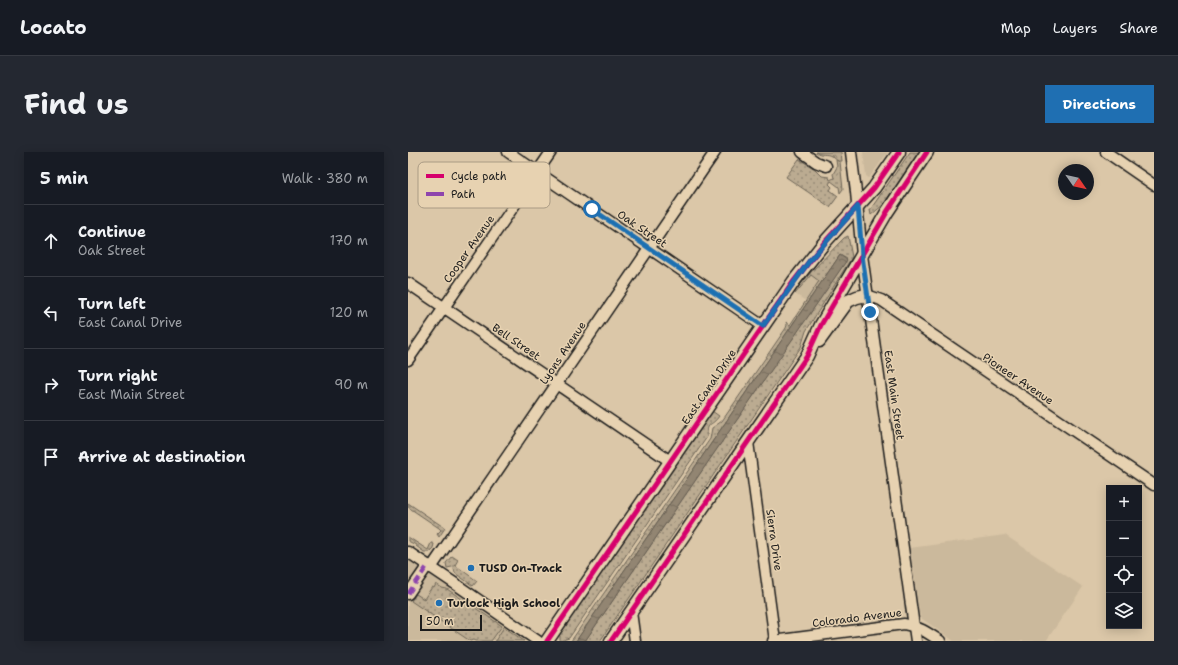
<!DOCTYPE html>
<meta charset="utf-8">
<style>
:root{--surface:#171b24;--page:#242831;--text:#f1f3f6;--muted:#9ea1a6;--line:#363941;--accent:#1f6fb2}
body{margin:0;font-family:"Shantell Sans",sans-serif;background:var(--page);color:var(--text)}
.controls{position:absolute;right:12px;bottom:12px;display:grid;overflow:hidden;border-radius:0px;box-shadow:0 2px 10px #0003}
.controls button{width:36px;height:36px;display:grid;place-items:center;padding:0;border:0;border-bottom:1px solid var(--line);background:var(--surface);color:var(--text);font:20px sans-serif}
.compass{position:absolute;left:650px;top:12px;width:36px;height:36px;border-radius:50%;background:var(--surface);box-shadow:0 2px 10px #0003;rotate:124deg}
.scale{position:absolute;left:12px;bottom:10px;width:62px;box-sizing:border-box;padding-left:4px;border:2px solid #1c1c1c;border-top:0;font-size:11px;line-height:14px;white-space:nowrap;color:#1c1c1c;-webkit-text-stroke:3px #e7d2b1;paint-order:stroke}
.stop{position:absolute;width:12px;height:12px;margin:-9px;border:3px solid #1f6fb2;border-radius:50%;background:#fff}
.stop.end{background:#1f6fb2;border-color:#fff;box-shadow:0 1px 4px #0008}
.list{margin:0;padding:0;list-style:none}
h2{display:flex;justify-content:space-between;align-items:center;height:52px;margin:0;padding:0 16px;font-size:17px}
h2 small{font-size:13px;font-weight:400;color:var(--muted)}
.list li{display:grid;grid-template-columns:26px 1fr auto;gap:12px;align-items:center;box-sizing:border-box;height:72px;padding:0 16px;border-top:1px solid var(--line)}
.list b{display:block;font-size:15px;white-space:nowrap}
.list p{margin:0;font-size:13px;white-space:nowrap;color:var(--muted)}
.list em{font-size:13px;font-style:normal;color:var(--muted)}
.icon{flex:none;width:22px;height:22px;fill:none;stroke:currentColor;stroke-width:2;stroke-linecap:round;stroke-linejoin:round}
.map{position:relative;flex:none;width:746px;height:489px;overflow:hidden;border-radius:0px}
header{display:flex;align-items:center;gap:24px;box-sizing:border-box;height:56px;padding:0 20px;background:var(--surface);border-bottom:1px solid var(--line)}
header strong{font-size:19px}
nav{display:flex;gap:22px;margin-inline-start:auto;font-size:14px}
.intro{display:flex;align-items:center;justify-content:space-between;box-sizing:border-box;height:96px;padding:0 24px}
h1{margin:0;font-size:28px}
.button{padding:10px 18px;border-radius:0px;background:var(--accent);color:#fff;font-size:14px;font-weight:700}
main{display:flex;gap:24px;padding:0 24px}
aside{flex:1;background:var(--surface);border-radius:0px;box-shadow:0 2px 10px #0003}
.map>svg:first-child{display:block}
</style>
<header>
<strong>Locato</strong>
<nav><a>Map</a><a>Layers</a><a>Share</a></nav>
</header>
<div class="intro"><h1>Find us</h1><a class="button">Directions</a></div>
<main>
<aside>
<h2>5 min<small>Walk · 380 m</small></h2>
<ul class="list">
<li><svg class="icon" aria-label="ahead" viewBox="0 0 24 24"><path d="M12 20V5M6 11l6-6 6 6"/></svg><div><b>Continue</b><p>Oak Street</p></div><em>170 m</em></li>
<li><svg class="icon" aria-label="left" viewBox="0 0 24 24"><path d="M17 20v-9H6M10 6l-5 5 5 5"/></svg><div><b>Turn left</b><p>East Canal Drive</p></div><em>120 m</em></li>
<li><svg class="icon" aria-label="right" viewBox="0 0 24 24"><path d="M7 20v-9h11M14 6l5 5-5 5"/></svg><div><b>Turn right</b><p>East Main Street</p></div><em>90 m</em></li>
<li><svg class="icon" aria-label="arrive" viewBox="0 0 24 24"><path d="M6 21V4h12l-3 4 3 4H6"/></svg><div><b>Arrive at destination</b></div></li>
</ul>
</aside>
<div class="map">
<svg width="746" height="489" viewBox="0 0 746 489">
<defs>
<pattern id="grass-dots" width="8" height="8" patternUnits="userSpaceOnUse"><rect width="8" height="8" fill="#bbab91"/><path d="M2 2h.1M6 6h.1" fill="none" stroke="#978a76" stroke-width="1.8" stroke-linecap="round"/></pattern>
<pattern id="forest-crowns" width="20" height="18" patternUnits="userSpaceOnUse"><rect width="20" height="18" fill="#bbab91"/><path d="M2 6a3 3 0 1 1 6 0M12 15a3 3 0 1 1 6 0" fill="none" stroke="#978a76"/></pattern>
<pattern id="water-ripples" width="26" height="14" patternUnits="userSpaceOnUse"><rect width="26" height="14" fill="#928572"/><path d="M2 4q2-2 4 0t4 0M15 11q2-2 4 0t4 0" fill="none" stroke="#766c5d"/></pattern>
</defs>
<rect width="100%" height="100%" fill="#dbc7a8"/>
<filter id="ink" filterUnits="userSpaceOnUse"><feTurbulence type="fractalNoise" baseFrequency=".025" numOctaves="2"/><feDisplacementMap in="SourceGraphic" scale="8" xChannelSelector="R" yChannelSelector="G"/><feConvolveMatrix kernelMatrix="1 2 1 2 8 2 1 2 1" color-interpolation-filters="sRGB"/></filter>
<g filter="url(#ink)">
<g fill="#cbb99c">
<polygon points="455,0 480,0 461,26 458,24"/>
<polygon points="403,123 412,129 398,149 387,142"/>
<polygon points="597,383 675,435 638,489 546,489 513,466 511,460 502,396"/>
<polygon points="0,408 118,488 119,489 0,489"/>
</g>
<g fill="url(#grass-dots)" stroke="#6c6456">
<polygon points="502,0 511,0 475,53 463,63 462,58"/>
<polygon points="391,7 407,17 414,24 421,25 422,28 426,26 425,22 429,15 428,8 432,10 435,37 432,41 431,35 423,29 421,32 424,35 422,38 430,44 422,55 378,25"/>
<polygon points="440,84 444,105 398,179 393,195 192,489 177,489 439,107 432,103 168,489 163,489 302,287 304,276 314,269 378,176 379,173 378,170 382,173 411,129 403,123 387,142 388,138 403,120 436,86"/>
<path d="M304,259L311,264C303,276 299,268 299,285L161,486L152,489V484L151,483Z"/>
<polygon points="0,351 37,376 31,385 29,382 33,378 31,376 0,355"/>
<polygon points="0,385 20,398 23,391 24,391 26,392 25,396 21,400 16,400 8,394 8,393 0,389"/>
<polygon points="44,404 50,408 47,413 69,429 65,434 47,421 46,417 44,415 39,416 38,411"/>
<polygon points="28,432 34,436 39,437 94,474 83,489 68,489 66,488 62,489 3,449 8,442 16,447 24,435 26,436"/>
<polygon points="96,475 116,489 87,489"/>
</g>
<path fill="url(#forest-crowns)" stroke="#6c6456" d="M408,0H433L434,9C428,10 428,6 423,4C418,1 413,4 408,0Z"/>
<polygon fill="url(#water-ripples)" stroke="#635b50" points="432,103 439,108 177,489 168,489"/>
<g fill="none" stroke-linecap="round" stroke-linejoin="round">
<g stroke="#1c1c1c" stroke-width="13">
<g id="minor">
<polyline points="100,0 355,174"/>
<polyline points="394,0 408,10 418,14"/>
<polyline points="443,0 448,40 454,103 508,489"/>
<polyline points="698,0 746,33"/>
<polyline points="0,131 262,309"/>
<polyline points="459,143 473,148 746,333"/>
<polyline points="0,208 143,0"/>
<polyline points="340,290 367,489"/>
<polyline points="0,400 46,431 130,489"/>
<polyline points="23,416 307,0"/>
<polyline points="0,442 20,413"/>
<polyline points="223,460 227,489"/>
<path d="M365,489L496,472C510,474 520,481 532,489"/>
</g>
</g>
<g stroke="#1c1c1c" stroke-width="15">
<g id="major">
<polyline points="411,189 440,149 449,145 459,143"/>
<polyline points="139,489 386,129 416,91 466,36 491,0"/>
<polyline points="203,489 399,204 413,173 479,60 519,0"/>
</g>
</g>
<use href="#minor" stroke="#e7d2b1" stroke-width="10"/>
<use href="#major" stroke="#e7d2b1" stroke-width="12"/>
<polyline stroke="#8e44ad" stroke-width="4" stroke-dasharray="8 4" stroke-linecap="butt" points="0,442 20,413"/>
<g stroke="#e7d2b1" stroke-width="8">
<g id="cycleway">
<polyline points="139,489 386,129 416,91 466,36 491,0"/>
<polyline points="203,489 399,204 413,173 479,60 519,0"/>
</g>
</g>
<use href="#cycleway" stroke="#d6006c" stroke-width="5"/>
</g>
</g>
<g fill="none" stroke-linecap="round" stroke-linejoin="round" filter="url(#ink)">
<polyline stroke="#1f6fb2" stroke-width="5" points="184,57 355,174 402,108 450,54 454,103 462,160"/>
</g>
<g fill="#1f6fb2" stroke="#e7d2b1" stroke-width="1.5">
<circle cx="63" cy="416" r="4"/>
<circle cx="31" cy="451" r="4"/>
</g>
<g text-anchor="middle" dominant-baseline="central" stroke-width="3" stroke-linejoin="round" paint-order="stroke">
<g font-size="11" fill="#1c1c1c" stroke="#e7d2b1">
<text transform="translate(234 77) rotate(34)">Oak Street</text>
<text transform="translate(61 97) rotate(-55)">Cooper Avenue</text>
<text transform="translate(108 190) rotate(34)">Bell Street</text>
<text transform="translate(155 201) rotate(-56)">Lyons Avenue</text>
<text transform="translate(610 227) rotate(34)">Pioneer Avenue</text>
<text transform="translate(301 235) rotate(-56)">East Canal Drive</text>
<text transform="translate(486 243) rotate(82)">East Main Street</text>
<text transform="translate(366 388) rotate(82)">Sierra Drive</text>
<text transform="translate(449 466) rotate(-7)">Colorado Avenue</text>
</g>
<g font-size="11" font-weight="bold" fill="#1c1c1c" stroke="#e7d2b1" text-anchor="start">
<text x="71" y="416">TUSD On-Track</text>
<text x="39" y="451">Turlock High School</text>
</g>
</g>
<rect x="10" y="10" width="132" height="46" rx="6" fill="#e7d2b1" stroke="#aa9b84" stroke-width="1"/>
<rect x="18" y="22" width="18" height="4" fill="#d6006c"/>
<rect x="18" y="40" width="18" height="4" fill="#8e44ad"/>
<g font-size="11" fill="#1c1c1c">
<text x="43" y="28">Cycle path</text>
<text x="43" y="46">Path</text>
</g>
</svg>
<div class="controls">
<button>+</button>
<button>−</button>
<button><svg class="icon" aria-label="locate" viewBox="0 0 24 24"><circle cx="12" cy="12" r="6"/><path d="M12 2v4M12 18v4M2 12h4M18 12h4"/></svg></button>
<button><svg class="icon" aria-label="layers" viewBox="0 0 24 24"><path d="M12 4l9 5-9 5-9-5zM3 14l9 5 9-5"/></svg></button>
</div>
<svg class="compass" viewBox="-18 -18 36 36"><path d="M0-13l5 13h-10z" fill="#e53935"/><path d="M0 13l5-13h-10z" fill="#9ea1a6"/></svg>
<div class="scale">50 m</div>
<div class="stop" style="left:184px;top:57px"></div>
<div class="stop end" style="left:462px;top:160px"></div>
</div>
</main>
